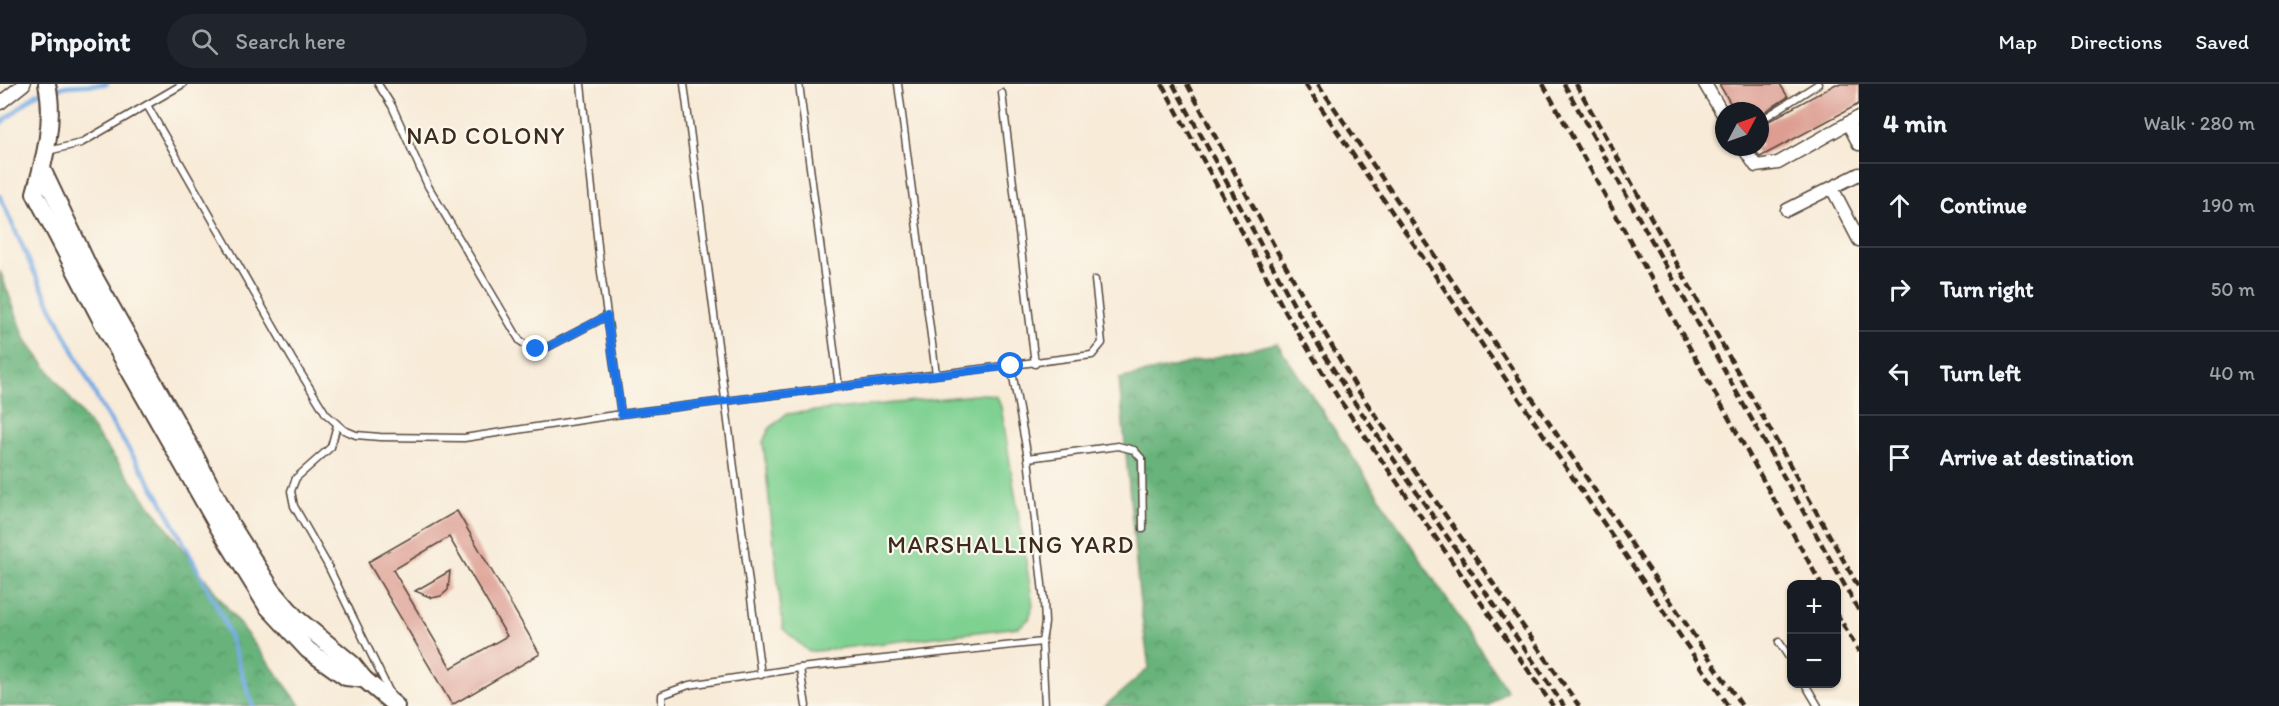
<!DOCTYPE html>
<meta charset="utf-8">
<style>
:root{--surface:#171b24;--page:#20242c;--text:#f1f3f6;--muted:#9ea1a6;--line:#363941}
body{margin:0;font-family:Itim,sans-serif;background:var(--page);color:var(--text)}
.controls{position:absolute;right:18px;bottom:18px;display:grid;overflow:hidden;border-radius:12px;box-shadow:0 2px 4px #0004}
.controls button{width:54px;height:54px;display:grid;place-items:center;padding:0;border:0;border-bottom:2px solid var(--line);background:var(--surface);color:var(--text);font:30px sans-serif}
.compass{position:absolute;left:1715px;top:18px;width:54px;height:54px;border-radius:50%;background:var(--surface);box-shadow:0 2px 4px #0004;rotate:49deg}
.stop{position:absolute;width:18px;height:18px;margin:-14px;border:4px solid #1a73e8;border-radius:50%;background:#fff}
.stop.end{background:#1a73e8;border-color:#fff;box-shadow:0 2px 6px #0008}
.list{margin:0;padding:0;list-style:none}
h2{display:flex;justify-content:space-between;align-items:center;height:78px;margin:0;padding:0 24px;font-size:26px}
h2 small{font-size:20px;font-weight:400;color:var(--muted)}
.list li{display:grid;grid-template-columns:39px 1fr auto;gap:18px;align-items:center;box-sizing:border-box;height:84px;padding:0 24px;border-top:2px solid var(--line)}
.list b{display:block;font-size:22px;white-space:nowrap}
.list em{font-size:20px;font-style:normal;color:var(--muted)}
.icon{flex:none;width:33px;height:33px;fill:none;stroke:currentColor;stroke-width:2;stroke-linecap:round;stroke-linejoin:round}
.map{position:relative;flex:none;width:1859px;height:622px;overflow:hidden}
header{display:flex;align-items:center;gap:36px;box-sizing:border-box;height:84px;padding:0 30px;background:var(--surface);border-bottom:2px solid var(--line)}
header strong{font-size:28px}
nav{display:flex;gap:33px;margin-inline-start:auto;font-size:21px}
.search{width:420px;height:54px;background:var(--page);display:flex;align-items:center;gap:15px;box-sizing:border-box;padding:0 21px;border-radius:33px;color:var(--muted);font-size:22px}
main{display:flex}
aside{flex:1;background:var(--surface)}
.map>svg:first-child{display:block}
</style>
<header>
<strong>Pinpoint</strong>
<div class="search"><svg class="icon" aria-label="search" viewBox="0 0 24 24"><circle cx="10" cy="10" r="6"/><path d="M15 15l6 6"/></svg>Search here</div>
<nav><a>Map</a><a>Directions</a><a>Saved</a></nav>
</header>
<main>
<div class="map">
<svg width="1859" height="622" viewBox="0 0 1859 622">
<defs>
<pattern id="forest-crowns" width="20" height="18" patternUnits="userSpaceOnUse" patternTransform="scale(1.5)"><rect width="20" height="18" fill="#67b37c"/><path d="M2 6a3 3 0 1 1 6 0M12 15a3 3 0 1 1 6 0" fill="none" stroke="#569265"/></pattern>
</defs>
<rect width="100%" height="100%" fill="#fbf7ec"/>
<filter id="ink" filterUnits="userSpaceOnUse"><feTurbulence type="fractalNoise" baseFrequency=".0167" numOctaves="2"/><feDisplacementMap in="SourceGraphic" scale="12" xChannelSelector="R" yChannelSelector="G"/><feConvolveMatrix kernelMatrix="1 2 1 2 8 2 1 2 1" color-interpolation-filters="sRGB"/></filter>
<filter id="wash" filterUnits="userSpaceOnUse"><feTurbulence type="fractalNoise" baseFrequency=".008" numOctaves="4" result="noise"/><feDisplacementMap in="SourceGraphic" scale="24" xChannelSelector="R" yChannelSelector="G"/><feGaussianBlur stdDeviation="1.35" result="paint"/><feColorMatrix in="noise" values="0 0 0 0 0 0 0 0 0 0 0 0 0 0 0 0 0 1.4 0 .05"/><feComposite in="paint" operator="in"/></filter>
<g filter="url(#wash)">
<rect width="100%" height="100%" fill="#f8ebd8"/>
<polygon fill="#7fd192" stroke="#5d7e58" stroke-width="1.5" points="984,310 997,313 1001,323 1033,521 1029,535 1019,543 809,568 783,545 763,358 769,345 786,330"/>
<g fill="url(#forest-crowns)" stroke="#516e4d" stroke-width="1.5">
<polygon points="0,187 26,256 301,622 0,622"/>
<polygon points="1277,259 1507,606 1488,622 1105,622 1149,584 1139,511 1119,295"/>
</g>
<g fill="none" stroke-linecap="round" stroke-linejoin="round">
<g stroke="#76abe4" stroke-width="4.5">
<polyline points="0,40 36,10 67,2 107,0"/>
<polyline points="0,112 33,186 101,322 160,414 223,534 253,622"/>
</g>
</g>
<g id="blocks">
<g fill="#dd9d92" fill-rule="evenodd">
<polygon points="1719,0 1780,0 1788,13 1760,31 1760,27 1735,27"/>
<polygon points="1836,0 1859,0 1859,20 1760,73 1753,63 1760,63 1760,42"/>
<path d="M457,427L540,570L452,621L368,478ZM449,453L507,552L451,584L393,486Z"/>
<polygon points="450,487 448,506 441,512 432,514 415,507"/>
</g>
</g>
</g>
<g filter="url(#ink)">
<use href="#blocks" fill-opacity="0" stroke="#57473a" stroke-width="1.5"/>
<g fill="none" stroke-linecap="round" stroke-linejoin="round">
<g stroke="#57473a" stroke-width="9">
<g id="lane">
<polyline points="378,0 392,22 428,102 520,257 529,263 544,265 607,232"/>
<polyline points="581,0 600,181 621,330 1092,271 1102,259 1095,196"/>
<polyline points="684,0 761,591"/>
<polyline points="799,0 839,303"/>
<polyline points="898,0 936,290"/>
<polyline points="1002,9 1035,280"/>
<polyline points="147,21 292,275 326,330 344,346 356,351 380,353 464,354 621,330"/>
<polyline points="1760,37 1818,0"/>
<polyline points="48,67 81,59 183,0"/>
<polyline points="337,341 331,363 296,394 291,407 294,422 327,480 391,611"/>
<polyline points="1028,374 1118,362 1134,366 1142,375 1143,445"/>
<polyline points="1042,558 1045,622"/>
<polyline points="1779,558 1792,578"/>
<polyline points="800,584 806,622"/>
<polyline points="1805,600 1818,622"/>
<polyline points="662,622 662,611 689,601 800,584 1042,558 1045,539 1044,518 1028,374 1011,282"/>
</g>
</g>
<g stroke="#57473a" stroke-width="15">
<g id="street">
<polyline points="1705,0 1724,32"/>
<polyline points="0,19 24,0"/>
<polyline points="1848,39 1859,60"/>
<polyline points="1743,63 1756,82 1778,79 1859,33"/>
<polyline points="1832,104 1859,156"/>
<polyline points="1787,126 1859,90"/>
</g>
</g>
<g stroke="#57473a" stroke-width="20">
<g id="secondary">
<path d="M47,0C55,35 45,74 35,109L106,245L219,444L267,522L308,566L346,593L364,595"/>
<polyline points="42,85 89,184 192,366 231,441 272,506 296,534 352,580 364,595 396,622"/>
</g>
</g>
<use href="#lane" stroke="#fff" stroke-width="6"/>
<use href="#street" stroke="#fff" stroke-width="12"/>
<use href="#secondary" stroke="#fff" stroke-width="16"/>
<g stroke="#3b2a1e" stroke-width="4.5" stroke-dasharray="9 4.5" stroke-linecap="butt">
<polyline points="1162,0 1286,229 1339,315 1553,622"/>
<polyline points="1173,0 1295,223 1348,309 1564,622"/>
<polyline points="1187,0 1277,167 1357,305 1579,622"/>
<polyline points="1305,0 1728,622"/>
<polyline points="1318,0 1742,622"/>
<polyline points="1543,0 1821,500"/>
<polyline points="1564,0 1859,527"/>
<polyline points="1576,0 1859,504"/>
<polyline points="1836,528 1859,568"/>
</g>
</g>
</g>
<g fill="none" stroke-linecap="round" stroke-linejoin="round" filter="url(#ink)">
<polyline stroke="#1a73e8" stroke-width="8" points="536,265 544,265 607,232 621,330 1011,282"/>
</g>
<g text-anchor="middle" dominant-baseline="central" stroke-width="4.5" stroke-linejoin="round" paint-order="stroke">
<g font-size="24" letter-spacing="1.5" fill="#3b2a1e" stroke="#fbf7ec">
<text x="486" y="51">NAD COLONY</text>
<text x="1011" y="460">MARSHALLING YARD</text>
</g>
</g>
</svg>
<div class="controls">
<button>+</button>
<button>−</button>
</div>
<svg class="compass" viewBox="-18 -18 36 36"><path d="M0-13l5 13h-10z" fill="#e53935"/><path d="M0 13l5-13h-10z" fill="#9ea1a6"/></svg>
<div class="stop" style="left:1011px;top:282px"></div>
<div class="stop end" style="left:536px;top:265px"></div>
</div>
<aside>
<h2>4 min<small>Walk · 280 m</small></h2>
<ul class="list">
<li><svg class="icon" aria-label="ahead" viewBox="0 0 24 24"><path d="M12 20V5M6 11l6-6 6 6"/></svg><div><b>Continue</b></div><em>190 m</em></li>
<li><svg class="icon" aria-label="right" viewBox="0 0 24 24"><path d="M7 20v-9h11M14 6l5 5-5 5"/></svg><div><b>Turn right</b></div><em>50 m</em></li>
<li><svg class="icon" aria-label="left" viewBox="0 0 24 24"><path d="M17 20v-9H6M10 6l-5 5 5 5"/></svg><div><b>Turn left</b></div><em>40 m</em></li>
<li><svg class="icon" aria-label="arrive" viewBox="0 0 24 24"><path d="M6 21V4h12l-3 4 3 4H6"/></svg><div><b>Arrive at destination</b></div></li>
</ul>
</aside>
</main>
